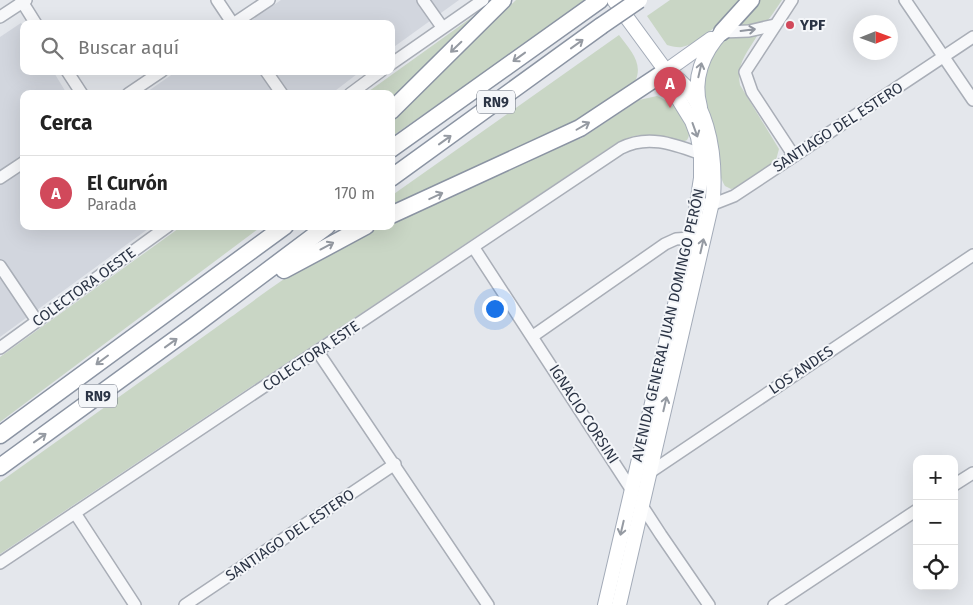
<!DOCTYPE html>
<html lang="es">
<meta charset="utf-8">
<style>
:root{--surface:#fff;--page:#f2f2f2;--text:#222;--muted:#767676;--line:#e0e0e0;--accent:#d1495b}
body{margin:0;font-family:"Fira Sans",sans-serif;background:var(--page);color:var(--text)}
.controls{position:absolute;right:15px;bottom:15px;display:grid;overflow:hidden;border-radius:10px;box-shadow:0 5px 20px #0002}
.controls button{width:45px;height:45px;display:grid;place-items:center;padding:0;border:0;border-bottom:1px solid var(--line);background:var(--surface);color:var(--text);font:25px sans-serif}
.compass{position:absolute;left:853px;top:15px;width:45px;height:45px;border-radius:50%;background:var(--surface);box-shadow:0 5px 20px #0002;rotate:89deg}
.you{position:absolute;left:494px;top:308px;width:18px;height:18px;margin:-12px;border:4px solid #fff;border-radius:50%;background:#1a73e8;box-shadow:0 0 0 8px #1a73e833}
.badge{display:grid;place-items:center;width:32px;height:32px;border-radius:50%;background:var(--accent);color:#fff;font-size:16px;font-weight:700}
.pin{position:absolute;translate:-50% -41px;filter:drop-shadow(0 1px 2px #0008)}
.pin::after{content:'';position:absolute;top:26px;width:18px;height:15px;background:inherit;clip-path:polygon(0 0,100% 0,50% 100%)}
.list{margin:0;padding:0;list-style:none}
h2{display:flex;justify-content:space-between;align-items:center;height:65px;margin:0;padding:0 20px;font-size:21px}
h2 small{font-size:16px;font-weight:400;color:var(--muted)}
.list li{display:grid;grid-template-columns:32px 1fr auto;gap:15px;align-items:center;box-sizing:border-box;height:75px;padding:0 20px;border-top:1px solid var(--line)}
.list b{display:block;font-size:19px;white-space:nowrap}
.list p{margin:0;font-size:16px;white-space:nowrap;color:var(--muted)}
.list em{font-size:16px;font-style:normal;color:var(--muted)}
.icon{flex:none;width:28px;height:28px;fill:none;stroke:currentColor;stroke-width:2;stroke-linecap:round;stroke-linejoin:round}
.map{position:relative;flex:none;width:973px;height:605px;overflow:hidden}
.search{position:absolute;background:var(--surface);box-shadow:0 5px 20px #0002;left:20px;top:20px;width:375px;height:55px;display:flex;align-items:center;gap:12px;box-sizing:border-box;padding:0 18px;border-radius:10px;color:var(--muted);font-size:19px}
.panel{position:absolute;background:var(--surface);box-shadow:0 5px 20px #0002;left:20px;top:90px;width:375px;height:140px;border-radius:10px}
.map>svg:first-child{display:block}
</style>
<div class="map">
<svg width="973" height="605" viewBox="0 0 973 605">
<rect width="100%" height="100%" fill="#e4e7ec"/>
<g fill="#d2d6de">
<polygon points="281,0 459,0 391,49 391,24 246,24"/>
<polygon points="21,23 24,27 24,71 53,71 67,94 24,94 24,226 152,226 0,337 0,37"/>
<polygon points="177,71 361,71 331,94 144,94"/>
</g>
<g fill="#c9d6c5">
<polygon points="516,0 589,0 391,137 391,121"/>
<path d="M670,0H744C731,13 700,44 682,47C678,48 671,46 667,45L647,16Z"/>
<path d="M759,0H782C765,25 767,28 736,26Z"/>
<polygon points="482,10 391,107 391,94 365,94"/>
<path d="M619,35C630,50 644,63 635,82L575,123L391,211V196Z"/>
<path d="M731,36H757C747,53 736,64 740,85L779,149L776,160L739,187L731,189L725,186C716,171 698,93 703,76C707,60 716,43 731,36Z"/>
<path d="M657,96C671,101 697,124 687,140L683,142C656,136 642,129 615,144L0,554V482C76,428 152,373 228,319C264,294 350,226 391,226V222L554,148L582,138L639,100Z"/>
<polygon points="182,226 262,226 0,422 0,357"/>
</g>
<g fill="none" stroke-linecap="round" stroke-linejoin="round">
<g stroke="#a9aeb7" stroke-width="14">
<g id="minor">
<polyline points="21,0 36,24"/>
<polyline points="217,0 233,24"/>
<polyline points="423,0 442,27"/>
<polyline points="792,0 745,72 752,92 794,156"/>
<polyline points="905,0 973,100"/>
<polyline points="0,17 26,0"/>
<polyline points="233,24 269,0"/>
<polyline points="722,32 749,31 775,25"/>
<polyline points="391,64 483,0"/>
<polyline points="67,71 82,94"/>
<polyline points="266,71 282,94"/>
<polyline points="128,94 162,71"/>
<polyline points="350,94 381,71"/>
<polyline points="0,178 24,162"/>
<polyline points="705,204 711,205 734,196 973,37"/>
<polyline points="474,248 661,535 709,605"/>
<polyline points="0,266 37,321"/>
<polyline points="533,336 665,244 676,239 690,238"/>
<polyline points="0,348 168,226"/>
<polyline points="318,352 488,605"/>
<polyline points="646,475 973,255"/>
<polyline points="954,485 973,473"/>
<polyline points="75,513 135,605"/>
<path d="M0,563L621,148C650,133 678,146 707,156"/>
<polyline points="185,605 395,464"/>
<polyline points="774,605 917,510"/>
</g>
</g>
<g stroke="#a3abb8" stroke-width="16">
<g id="major">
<polyline points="666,71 711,39"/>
<path d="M700,107C692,79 703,52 722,32"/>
<polyline points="605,605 694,223 701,178 701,154 698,137 692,121 671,87 666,71 614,0"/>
<path d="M619,605L713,198C716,153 708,94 666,71"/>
</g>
</g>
<g stroke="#8b94a3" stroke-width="19">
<g id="highway">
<polyline points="722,32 751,0"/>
<polyline points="391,111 503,0"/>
<polyline points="391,149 600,0"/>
<polyline points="391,178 601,26"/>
<polyline points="391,215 580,128 666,71"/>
<polyline points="284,270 366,226"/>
<polyline points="0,435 285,226"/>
<polyline points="0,467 195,325 327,226"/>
</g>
</g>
<use href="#minor" stroke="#f7f8fa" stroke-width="11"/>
<use href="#major" stroke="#fff" stroke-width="14"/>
<use href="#highway" stroke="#fff" stroke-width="16"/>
<g stroke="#8b94a3" stroke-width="19" stroke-linecap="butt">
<polyline id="highway-bridge" points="601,26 639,0"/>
</g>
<use href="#highway-bridge" stroke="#fff" stroke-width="16"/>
</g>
<defs><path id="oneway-shaft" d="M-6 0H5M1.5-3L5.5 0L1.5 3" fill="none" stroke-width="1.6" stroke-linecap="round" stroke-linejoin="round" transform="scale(1.25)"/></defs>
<use stroke="#9196a0" href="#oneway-shaft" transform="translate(748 30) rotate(-7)"/>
<g stroke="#959aa2">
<use href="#oneway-shaft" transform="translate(577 44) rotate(-36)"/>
<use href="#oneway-shaft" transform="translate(456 47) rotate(136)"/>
<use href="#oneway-shaft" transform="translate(519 57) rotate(144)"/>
<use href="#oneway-shaft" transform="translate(700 70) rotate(-77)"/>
<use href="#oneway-shaft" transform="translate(583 126) rotate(-30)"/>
<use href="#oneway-shaft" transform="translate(695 130) rotate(70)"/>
<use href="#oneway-shaft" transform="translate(445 140) rotate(-36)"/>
<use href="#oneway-shaft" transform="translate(436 196) rotate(-25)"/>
<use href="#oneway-shaft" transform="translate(327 246) rotate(-28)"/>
<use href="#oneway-shaft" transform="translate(702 246) rotate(-77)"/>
<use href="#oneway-shaft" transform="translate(171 343) rotate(-36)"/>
<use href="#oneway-shaft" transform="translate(102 360) rotate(143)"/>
<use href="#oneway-shaft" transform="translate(665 404) rotate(-77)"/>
<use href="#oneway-shaft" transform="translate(40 438) rotate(-36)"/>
<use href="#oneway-shaft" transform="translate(622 528) rotate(103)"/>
</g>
<circle fill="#d1495b" stroke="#f4f6f9" stroke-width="2" cx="790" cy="25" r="5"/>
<g text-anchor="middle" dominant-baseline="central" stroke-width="4" stroke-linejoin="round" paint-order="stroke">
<g fill="#f4f6f9" stroke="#676e7b" stroke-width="1">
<rect x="477" y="90.5" width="38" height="23" rx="4"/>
<rect x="79" y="384.5" width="38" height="23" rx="4"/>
</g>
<g font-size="14" font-weight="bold" fill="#2b3445">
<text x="496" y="102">RN9</text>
<text x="98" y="396">RN9</text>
</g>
<g font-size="15" font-weight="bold" fill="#2b3445" stroke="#f4f6f9" text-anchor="start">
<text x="800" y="25">YPF</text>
</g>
<g font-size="15" fill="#2b3445" stroke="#f4f6f9">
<text transform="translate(838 127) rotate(-33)">SANTIAGO DEL ESTERO</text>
<text transform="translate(84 287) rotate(-36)">COLECTORA OESTE</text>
<text transform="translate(668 325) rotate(-77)">AVENIDA GENERAL JUAN DOMINGO PERÓN</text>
<text transform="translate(311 356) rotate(-34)">COLECTORA ESTE</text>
<text transform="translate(801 370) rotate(-34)">LOS ANDES</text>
<text transform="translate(584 414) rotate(57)">IGNACIO CORSINI</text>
<text transform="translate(290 535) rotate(-34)">SANTIAGO DEL ESTERO</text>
</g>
</g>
</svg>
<div class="controls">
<button>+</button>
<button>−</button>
<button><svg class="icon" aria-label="locate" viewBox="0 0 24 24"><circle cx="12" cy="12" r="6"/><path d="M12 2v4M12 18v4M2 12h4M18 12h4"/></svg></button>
</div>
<svg class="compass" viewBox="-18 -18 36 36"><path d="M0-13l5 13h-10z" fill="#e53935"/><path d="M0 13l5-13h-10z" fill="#767676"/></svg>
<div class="you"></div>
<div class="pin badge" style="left:670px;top:108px">A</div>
<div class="search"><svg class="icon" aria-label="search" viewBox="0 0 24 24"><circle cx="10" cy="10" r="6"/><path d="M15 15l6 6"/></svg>Buscar aquí</div>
<section class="panel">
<h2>Cerca<small></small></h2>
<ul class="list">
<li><span class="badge">A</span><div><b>El Curvón</b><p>Parada</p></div><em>170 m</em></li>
</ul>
</section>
</div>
